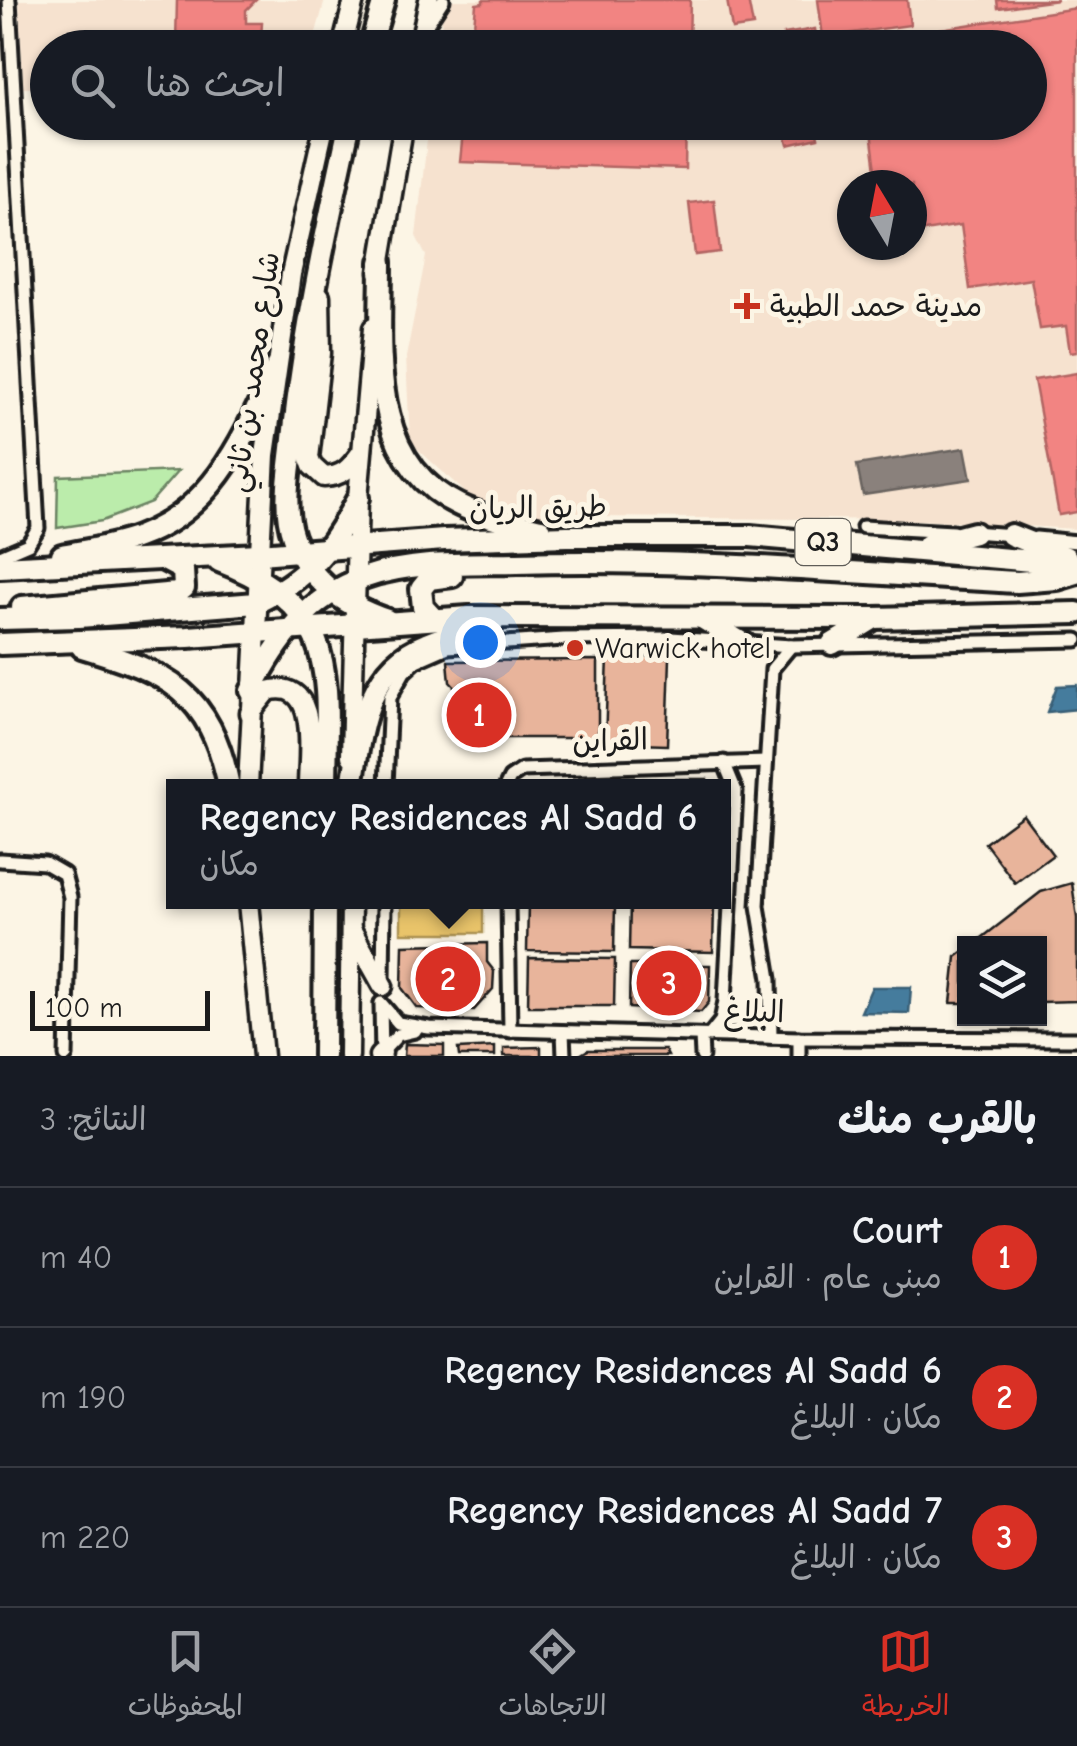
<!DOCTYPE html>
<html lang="ar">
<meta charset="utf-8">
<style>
:root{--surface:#171b24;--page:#20242c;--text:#f1f3f6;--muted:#9ea1a6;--line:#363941;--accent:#d93025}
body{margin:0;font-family:"Comic Neue","Playpen Sans Arabic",sans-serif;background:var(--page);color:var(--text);direction:rtl}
.controls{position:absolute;right:30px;bottom:30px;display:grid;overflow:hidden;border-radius:0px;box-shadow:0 2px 8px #0004}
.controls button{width:90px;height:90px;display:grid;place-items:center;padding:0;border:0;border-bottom:2px solid var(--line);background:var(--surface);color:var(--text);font:50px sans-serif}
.compass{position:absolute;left:837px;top:170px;width:90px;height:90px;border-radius:50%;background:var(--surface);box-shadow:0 2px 8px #0004;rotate:350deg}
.scale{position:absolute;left:30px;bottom:25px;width:180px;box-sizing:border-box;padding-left:10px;border:5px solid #1c1c1c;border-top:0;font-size:28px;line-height:35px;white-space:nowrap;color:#1c1c1c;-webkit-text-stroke:8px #fcf5e5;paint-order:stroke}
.you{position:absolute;left:480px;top:642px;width:35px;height:35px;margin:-25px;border:8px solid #fff;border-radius:50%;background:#1a73e8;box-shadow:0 0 0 15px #1a73e833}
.badge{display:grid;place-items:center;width:65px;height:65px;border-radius:50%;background:var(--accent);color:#fff;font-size:32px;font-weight:700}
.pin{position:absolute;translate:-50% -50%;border:5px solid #fff;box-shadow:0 2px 10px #0006}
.popup{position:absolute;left:166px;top:779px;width:565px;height:130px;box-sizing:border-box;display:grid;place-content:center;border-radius:0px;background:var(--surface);filter:drop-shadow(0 2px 8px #0005);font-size:32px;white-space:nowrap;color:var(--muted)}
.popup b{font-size:38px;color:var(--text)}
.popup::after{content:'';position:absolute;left:50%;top:100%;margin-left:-20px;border:20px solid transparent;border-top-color:var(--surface)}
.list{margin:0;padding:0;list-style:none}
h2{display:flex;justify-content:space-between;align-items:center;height:130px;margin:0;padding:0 40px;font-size:42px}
h2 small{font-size:32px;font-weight:400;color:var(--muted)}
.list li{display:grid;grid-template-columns:65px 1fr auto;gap:30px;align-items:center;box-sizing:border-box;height:140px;padding:0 40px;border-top:2px solid var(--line)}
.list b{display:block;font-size:38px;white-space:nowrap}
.list p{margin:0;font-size:32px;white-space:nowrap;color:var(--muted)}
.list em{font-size:32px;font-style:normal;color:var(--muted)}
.icon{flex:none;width:55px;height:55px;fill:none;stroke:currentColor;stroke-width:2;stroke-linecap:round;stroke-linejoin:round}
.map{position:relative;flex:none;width:1077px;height:1056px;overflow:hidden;direction:ltr}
.search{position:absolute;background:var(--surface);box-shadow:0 2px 8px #0004;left:30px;right:30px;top:30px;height:110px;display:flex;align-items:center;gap:25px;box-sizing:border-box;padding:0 35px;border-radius:55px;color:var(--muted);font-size:38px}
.sheet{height:550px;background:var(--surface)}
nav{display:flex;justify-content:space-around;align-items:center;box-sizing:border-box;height:140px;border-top:2px solid var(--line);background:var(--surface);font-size:28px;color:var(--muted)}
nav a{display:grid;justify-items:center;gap:5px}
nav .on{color:var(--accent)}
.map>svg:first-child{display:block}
</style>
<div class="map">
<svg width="1077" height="1056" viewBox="0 0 1077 1056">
<rect width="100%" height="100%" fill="#fcf5e5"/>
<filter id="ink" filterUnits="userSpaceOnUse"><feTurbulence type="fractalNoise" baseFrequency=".01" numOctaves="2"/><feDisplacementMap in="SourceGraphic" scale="20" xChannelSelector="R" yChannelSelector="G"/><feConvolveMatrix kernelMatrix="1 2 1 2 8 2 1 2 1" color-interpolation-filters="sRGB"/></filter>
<g filter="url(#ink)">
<g fill="#f6e2cf" fill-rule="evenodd">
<polygon points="19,0 325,0 312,47 48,48 47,88 23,88"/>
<path d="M444,0H1077V529L919,520L491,516L410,442L406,357L426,256L416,236L429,123L1030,122V48L439,47ZM852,185H912V245H852Z"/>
</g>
<polygon fill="#bbecab" stroke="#6c8464" stroke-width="2.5" points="178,471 151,502 102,521 57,528 58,476"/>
<rect fill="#e9c46a" stroke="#ac9253" stroke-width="2.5" x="401" y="902" width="82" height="31"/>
<g fill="#f28482" stroke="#b26563" stroke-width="2.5">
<polygon points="177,0 256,0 246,10 246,23 262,23 261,38 245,38 245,48 192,48 193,44 176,43"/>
<polygon points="483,0 690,0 689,48 472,48 476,4 483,3"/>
<polygon points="727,0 748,0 753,26 732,29"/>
<polygon points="818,0 907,0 910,25 823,37"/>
<polygon points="997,0 1058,0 998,8"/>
<polygon points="1077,8 1077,351 1070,352 1066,326 1040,329 1031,279 970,289 961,225 912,233 912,185 878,185 871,132 932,122 1030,122 1030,48 943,48 940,29"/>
<polygon points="815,29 818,48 786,48 784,34"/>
<polygon points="464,122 686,122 685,169 460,162"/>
<polygon points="782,122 814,122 818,138 788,145"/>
<polygon points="714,200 720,252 695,255 689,203"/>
<polygon points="1077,373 1077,512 1059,515 1034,380"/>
</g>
<g fill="#457b9d" stroke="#395e76" stroke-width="2.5">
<polygon points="1077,685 1077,709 1047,712 1057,686"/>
<polygon points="872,987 911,987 909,1013 861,1012"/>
</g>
<polygon fill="#8a817c" stroke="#69635f" stroke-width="2.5" points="965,448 971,479 863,495 857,465"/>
<g fill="#e8b49b" stroke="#1c1c1c" stroke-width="2.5">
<polygon points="608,656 670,657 667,745 605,743"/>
<polygon points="598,660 598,738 502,738 450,682 448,661"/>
<polygon points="643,779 707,779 707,785 720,786 643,786"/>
<polygon points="1023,815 1053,855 1015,883 985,843"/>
<polygon points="1072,883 1077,918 1077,1001 1040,1002 1040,944 974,944 1041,892"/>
<polygon points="630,902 714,903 713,952 629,950"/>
<polygon points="528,903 615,904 614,952 527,951"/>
<polygon points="487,943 487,962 494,971 493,989 474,1010 417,1008 402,988 403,945"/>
<polygon points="964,951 964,1003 951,1003 956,957"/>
<polygon points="529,958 615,959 614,1006 528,1006"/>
<polygon points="630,965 710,965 709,1002 701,1012 629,1008"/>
<polygon points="405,1044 444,1045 444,1056 404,1056"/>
<polygon points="495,1047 495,1056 459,1056 458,1049"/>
<polygon points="541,1047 541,1056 504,1056 504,1048"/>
<polygon points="588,1050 665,1050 668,1056 578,1056"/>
</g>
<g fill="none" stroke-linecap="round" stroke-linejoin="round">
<g stroke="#1c1c1c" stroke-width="19">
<g id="street">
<polyline points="428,23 443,0"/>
<polyline points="863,527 953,532"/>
<polyline points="972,532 1013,535"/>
<polyline points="1036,538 1077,542"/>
<polyline points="0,556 28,544 38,528 9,0"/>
<polyline points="386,786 390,697 404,672 416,661 448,647 564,639 671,638 791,646 1077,640"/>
<polyline points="506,786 510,778 522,770 766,762"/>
<polyline points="0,860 45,863 64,874 70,897 66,1056"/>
<polyline points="508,902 510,1031"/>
<polyline points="383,982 384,902"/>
<polyline points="381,1003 398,1023 429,1028 799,1038 1077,1039"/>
<polyline points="381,1005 382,1056"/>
<polyline points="563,1032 564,1056"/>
<polyline points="701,1036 702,1056"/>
<polyline points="709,1036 721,1021 725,1001 736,791 724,762"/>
<polyline points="771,1037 770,979 758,906 772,669 791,646"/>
<polyline points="382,1052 398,1035 415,1031"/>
<polyline points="799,1056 799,1038"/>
</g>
</g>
<g stroke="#1c1c1c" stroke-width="25">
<g id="primary">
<polyline points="342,48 354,0"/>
<polyline points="419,48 429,0"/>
<polyline points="379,272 404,122"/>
<path d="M320,296L321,353L309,458L312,466L324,477C343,476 349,469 360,454"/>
<path d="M250,713L268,691C321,677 308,755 308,786"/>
<polyline points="351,756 358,498 373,328"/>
<polyline points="248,786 265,455 291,274 325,122"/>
<polyline points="248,902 263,1056"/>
<polyline points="351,929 383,986"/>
<polyline points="349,1056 351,902"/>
<polyline points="379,1056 382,1053"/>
</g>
</g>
<g stroke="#1c1c1c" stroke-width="28">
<g id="highway">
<polyline points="370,48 384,0"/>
<path d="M350,122C327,227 304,333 293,439C290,471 282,506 293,537C309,581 345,606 387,620"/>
<path d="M381,262C381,348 366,461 459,505C485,518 514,522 541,529"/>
<polyline points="1011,535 1066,557"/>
<polyline points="928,545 974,533"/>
<path d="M62,555C87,550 114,546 138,537C215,509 244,436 276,368"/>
<path d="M219,561C341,608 327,672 326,786"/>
<polyline points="0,567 259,554 444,540 567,536 750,536 1077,565"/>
<polyline points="22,607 177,593 184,588 183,570 164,560"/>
<polyline points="700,617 746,645"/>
<path d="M0,619L79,617L256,603C309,578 331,549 358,498"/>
<polyline points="434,619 423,607 421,589 429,579 452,576"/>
<polyline points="0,644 188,637 469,617 874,618 1077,613"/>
<polyline points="832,644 873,619"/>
<path d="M82,647C168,673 210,691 229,786"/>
<path d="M251,691C277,640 309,596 366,577C412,561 468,564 517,563C683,558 851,573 1017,582L1057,579L1077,573"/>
<path d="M352,786C361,731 366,667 426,644C447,635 471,630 493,624"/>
<polyline points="324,1056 325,902"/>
</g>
</g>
<use href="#street" stroke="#fcf5e5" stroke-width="11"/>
<use href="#primary" stroke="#fcf5e5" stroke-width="18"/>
<use href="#highway" stroke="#fcf5e5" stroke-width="20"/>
</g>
</g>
<g fill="#c8321e" stroke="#fcf5e5" stroke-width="4">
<path d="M742 291h10v10h10v10h-10v10h-10v-10h-10v-10h10z"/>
<circle cx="575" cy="648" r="10"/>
</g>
<g text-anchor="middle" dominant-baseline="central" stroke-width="10" stroke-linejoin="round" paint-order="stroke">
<rect fill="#fcf5e5" stroke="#5f5d58" stroke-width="2.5" x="795.5" y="519" width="55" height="46" rx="8"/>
<g font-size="28" font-weight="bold" fill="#1c1c1c">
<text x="823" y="542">Q3</text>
</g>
<g font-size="30" fill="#1c1c1c" stroke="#fcf5e5" text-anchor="start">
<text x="770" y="306">مدينة حمد الطبية</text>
<text x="595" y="648">Warwick hotel</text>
</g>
<g font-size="30" fill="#1c1c1c" stroke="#fcf5e5">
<text transform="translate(253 372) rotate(-82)">شارع محمد بن ثاني</text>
<text transform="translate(538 508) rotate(-1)">طريق الريان</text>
<text transform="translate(610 741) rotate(-2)">القراين</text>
<text transform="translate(754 1012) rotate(1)">البلاغ</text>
</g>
</g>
</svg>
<div class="controls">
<button><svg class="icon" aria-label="layers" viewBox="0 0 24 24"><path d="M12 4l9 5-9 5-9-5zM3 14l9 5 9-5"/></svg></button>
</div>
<svg class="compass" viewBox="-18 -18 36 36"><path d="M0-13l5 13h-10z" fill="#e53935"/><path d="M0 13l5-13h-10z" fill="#9ea1a6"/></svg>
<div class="scale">100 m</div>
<div class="you"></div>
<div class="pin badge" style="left:479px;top:715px">1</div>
<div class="pin badge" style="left:448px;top:979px">2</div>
<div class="popup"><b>Regency Residences Al Sadd 6</b>مكان</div>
<div class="pin badge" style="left:669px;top:983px">3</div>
<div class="search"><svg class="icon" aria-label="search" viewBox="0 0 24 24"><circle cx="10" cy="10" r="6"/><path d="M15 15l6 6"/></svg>ابحث هنا</div>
</div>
<section class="sheet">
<h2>بالقرب منك<small>النتائج: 3</small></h2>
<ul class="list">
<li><span class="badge">1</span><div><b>Court</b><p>مبنى عام · القراين</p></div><em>40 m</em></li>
<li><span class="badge">2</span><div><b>Regency Residences Al Sadd 6</b><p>مكان · البلاغ</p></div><em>190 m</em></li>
<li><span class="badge">3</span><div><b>Regency Residences Al Sadd 7</b><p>مكان · البلاغ</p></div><em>220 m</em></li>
</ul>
</section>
<nav>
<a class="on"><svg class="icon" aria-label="map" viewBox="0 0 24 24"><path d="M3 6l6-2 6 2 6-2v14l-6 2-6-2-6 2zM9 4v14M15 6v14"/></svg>الخريطة</a>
<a><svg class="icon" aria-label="directions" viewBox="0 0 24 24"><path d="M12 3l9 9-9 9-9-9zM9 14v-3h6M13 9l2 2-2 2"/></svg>الاتجاهات</a>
<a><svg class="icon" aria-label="saved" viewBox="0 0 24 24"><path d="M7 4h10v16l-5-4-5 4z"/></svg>المحفوظات</a>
</nav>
